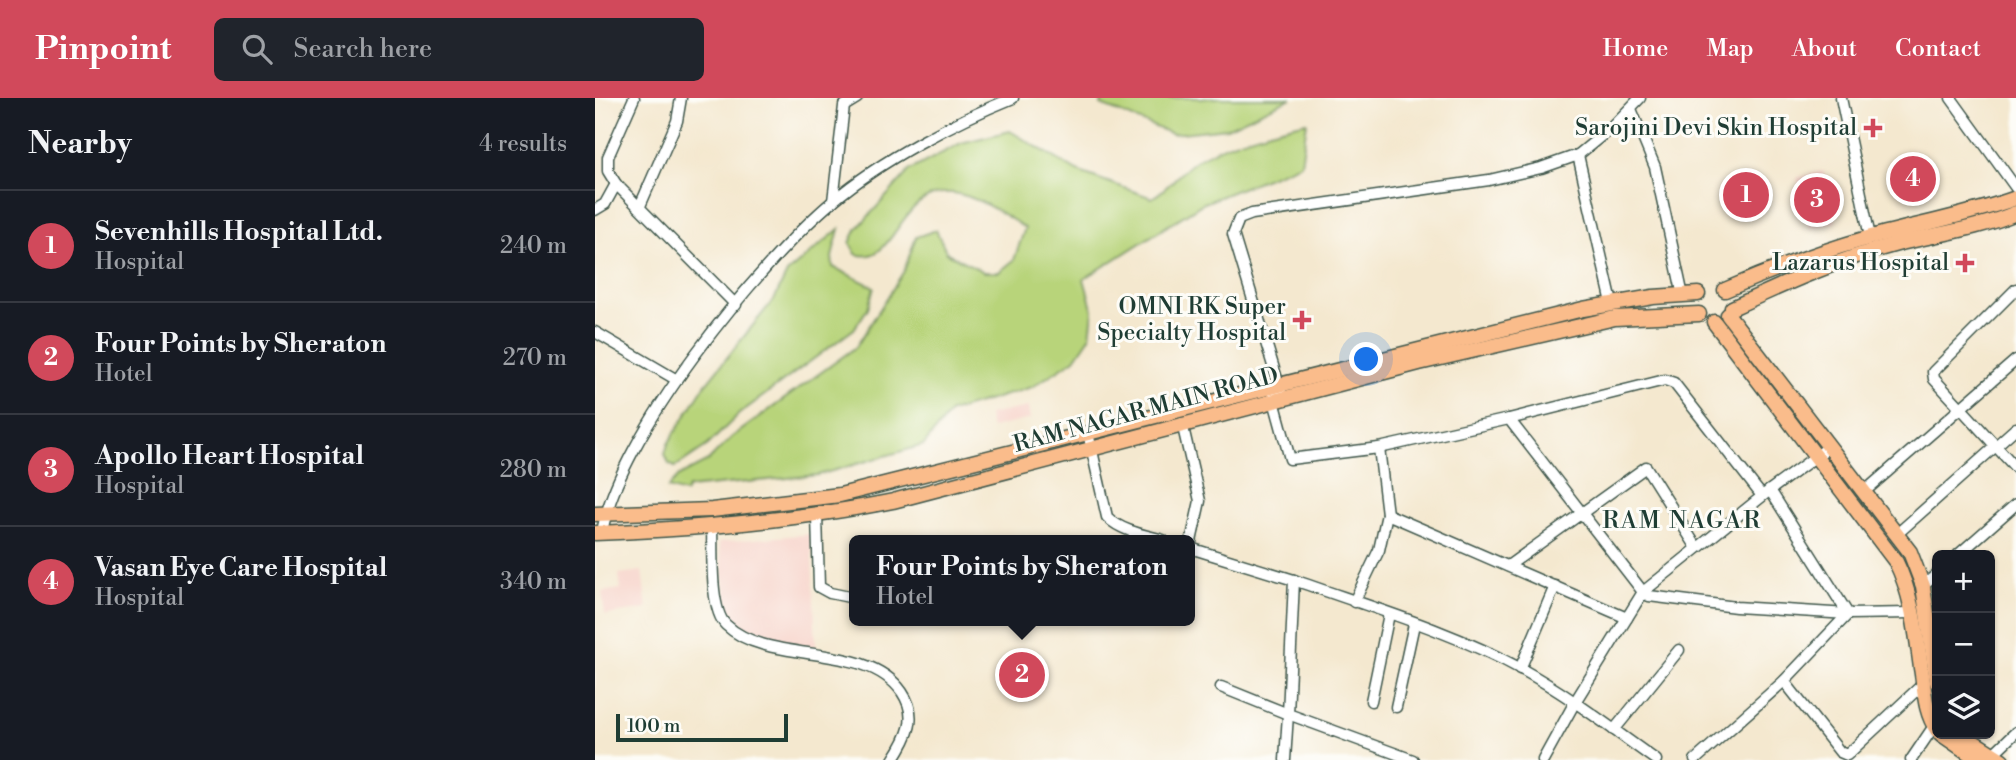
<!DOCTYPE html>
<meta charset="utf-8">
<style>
:root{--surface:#171b24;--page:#20242c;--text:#f1f3f6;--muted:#9ea1a6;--line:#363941;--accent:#d1495b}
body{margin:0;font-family:"Libre Bodoni",serif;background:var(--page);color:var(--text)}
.controls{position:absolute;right:21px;bottom:21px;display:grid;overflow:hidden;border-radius:10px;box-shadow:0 2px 5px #0004}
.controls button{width:63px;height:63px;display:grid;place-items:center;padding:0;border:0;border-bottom:2px solid var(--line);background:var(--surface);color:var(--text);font:35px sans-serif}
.scale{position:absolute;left:21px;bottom:18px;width:172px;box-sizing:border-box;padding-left:7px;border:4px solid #1f3d34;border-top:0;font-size:19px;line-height:24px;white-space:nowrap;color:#1f3d34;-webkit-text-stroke:5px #fdfcf7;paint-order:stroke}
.you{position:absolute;left:772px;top:262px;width:24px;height:24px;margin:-18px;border:5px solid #fff;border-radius:50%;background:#1a73e8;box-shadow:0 0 0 10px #1a73e833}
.badge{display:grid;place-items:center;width:46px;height:46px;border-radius:50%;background:var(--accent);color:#fff;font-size:23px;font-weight:700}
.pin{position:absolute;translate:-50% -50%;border:4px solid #fff;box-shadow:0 2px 7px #0006}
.popup{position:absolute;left:254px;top:437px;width:346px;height:91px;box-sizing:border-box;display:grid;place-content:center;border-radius:10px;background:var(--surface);filter:drop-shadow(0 2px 5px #0005);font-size:23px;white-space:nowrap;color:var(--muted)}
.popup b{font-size:26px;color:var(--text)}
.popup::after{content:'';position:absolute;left:50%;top:100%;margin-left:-14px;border:14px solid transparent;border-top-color:var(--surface)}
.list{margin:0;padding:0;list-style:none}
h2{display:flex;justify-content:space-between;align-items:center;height:91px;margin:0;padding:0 28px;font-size:30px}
h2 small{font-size:23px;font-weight:400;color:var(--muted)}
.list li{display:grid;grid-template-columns:46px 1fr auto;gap:21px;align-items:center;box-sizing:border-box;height:112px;padding:0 28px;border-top:2px solid var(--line)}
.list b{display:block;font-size:26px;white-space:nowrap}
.list p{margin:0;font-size:23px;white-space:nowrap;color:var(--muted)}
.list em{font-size:23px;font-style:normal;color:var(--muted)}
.icon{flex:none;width:38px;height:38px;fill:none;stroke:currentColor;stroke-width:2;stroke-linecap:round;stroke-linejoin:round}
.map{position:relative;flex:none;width:1421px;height:662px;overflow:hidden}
header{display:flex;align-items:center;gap:42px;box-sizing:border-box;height:98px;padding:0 35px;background:var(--accent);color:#fff}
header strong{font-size:33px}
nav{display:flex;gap:38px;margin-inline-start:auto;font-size:24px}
.search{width:490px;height:63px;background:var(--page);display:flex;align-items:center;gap:18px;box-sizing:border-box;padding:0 24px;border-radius:10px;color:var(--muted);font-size:26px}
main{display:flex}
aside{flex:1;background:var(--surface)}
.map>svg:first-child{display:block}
</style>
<header>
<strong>Pinpoint</strong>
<div class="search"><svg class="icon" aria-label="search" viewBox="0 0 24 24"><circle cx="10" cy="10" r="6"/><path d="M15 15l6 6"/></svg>Search here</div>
<nav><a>Home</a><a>Map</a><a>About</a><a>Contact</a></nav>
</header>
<main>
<aside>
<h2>Nearby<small>4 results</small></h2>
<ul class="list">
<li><span class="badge">1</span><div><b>Sevenhills Hospital Ltd.</b><p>Hospital</p></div><em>240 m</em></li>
<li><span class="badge">2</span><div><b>Four Points by Sheraton</b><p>Hotel</p></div><em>270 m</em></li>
<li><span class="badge">3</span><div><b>Apollo Heart Hospital</b><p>Hospital</p></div><em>280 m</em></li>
<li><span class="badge">4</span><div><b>Vasan Eye Care Hospital</b><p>Hospital</p></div><em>340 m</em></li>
</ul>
</aside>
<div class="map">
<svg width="1421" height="662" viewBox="0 0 1421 662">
<rect width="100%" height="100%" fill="#fdfcf7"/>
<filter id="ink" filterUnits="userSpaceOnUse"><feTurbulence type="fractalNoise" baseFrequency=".0143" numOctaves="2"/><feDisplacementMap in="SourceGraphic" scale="14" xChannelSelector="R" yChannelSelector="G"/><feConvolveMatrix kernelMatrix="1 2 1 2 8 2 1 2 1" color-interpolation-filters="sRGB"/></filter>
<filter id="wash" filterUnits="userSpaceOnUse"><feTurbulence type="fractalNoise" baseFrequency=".00686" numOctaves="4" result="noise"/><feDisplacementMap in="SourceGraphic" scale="28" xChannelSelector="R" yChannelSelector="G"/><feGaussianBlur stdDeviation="1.57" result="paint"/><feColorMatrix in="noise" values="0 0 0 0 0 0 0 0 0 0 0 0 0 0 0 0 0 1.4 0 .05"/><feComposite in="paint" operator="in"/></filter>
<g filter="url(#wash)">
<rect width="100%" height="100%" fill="#f4e8cf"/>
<g fill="#f7d1c8">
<polygon points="1228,73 1241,124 1215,130 1202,80"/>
<polygon points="433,309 435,321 396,330 393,317"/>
<polygon points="216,436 221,551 157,536 134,522 124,444"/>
<polygon points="47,473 52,511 10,517 7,494 26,491 24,476"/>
</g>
<g fill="#b8d47a" stroke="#6c8857" stroke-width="2">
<polygon points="508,0 696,0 632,30 577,36 506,7"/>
<path d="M712,24L706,66L607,106L489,181L498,213L495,239L480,261L437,289L355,314L329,347L223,377L93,390L90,395L73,390L84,378L113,363L137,339L261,249L309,173L321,139L341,132L352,155L389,174H404L419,162L430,130C410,117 382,98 358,95C303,89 301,170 261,156L255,145L261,132L315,72L366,45L415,33L482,73L557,100C575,90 586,71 603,61C635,42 676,32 712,24Z"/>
<polygon points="244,131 237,159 238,169 279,189 273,210 259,231 144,316 113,347 80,369 74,366 70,356 73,346 110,287 180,200 192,175"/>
</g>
</g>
<g filter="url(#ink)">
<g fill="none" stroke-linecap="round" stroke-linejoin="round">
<g stroke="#3f574b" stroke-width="13">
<g id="minor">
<polyline points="39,0 13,59 13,73 21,86 141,207"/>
<polyline points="1246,0 1275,139"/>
<polyline points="1356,0 1421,90"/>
<polyline points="1036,11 1060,69 1088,198"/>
<polyline points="983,57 1016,30 1045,0"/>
<polyline points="238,103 249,8 262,0"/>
<polyline points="45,108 82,23 86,0"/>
<polyline points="0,112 10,106 21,86"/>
<polyline points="1421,191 1338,274 1339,281 1421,370"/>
<polyline points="0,234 82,282"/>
<polyline points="686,294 638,136 644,121 657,116 894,82 946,70 983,57 1017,205"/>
<polyline points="678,299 695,361 784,350 914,321 1048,494 1054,498 1141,509 1253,516 1317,515"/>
<polyline points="914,321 1070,282 1079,285 1167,398"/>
<polyline points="587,325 605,403 595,448"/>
<path d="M493,335L512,419C526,433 549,437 568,442"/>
<polyline points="784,350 792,416"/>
<polyline points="1269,394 1421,262"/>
<polyline points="222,416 224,489 235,495 259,500"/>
<path d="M117,427C118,450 114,511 131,527C174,568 271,542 307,594C324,619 313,639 298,662"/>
<path d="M7,435C22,339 164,165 238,103C286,62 361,23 418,0"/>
<polyline points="1302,436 1421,330"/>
<polyline points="595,450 699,482 693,616 818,662"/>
<polyline points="1363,457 1421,406"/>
<polyline points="913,468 1051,369 1102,450"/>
<path d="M699,482C775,509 857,533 928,572C975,598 1017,631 1061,662"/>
<polyline points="1328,488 1342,476"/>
<polyline points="759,504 784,452 792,416 1032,520"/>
<polyline points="925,571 960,488"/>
<polyline points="1189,583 1245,654 1252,657 1328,586"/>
<polyline points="626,589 693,616 690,662"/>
<polyline points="776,603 794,516"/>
<polyline points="801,609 819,526"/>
<polyline points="1019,632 1084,552"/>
<polyline points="1398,656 1421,634"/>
<polyline points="948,662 980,604 1048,494 1175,392"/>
<polyline points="1100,662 1189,583 1253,516 1175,392 1235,348"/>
<polyline points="1316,662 1339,628"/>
</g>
</g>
<g stroke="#3f574b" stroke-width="17">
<g id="major">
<path d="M1130,192C1178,171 1227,153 1276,139C1325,126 1374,117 1421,100"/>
<path d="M1137,210C1191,185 1244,161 1302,146C1342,136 1383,131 1421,115"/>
<polyline points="1133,217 1315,454 1328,488 1342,584"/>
<path d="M1119,224L1301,464C1317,496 1321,534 1326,570C1330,592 1329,613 1342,632"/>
<polyline points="0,416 117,412 245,397 988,211 1058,199 1103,196"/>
<path d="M0,435C99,431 200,423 298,403L824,265L1020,220L1104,216"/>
<polyline points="1346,636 1384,662"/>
<polyline points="1366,636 1407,662"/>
</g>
</g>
<use href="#minor" stroke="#fff" stroke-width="10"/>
<use href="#major" stroke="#fabc8b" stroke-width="14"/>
</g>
</g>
<g fill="#d1495b" stroke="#fdfcf7" stroke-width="2.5">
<path d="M1274.5 19.5h7v7h7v7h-7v7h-7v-7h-7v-7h7z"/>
<path d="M1366.5 154.5h7v7h7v7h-7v7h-7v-7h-7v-7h7z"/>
<path d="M703.5 211.5h7v7h7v7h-7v7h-7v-7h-7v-7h7z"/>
</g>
<g text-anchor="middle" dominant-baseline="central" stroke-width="6" stroke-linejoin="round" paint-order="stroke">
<g font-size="23" fill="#1f3d34" stroke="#fdfcf7" text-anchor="end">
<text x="1262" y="30">Sarojini Devi Skin Hospital</text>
<text x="1354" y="165">Lazarus Hospital</text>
<text x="691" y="209">OMNI RK Super<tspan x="691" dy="26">Specialty Hospital</tspan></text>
</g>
<g font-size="23" fill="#1f3d34" stroke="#fdfcf7">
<text transform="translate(551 312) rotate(-15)">RAM NAGAR MAIN ROAD</text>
</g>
<g font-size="24" letter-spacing="2" fill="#1f3d34" stroke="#fdfcf7">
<text x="1087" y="423">RAM NAGAR</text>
</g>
</g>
</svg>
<div class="controls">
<button>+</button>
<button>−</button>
<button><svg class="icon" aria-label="layers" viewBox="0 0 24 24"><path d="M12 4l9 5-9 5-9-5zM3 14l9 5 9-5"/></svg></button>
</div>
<div class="scale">100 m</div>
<div class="you"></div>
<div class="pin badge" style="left:1151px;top:97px">1</div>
<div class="pin badge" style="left:427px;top:577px">2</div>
<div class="popup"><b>Four Points by Sheraton</b>Hotel</div>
<div class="pin badge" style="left:1222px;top:102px">3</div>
<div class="pin badge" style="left:1318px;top:81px">4</div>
</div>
</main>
